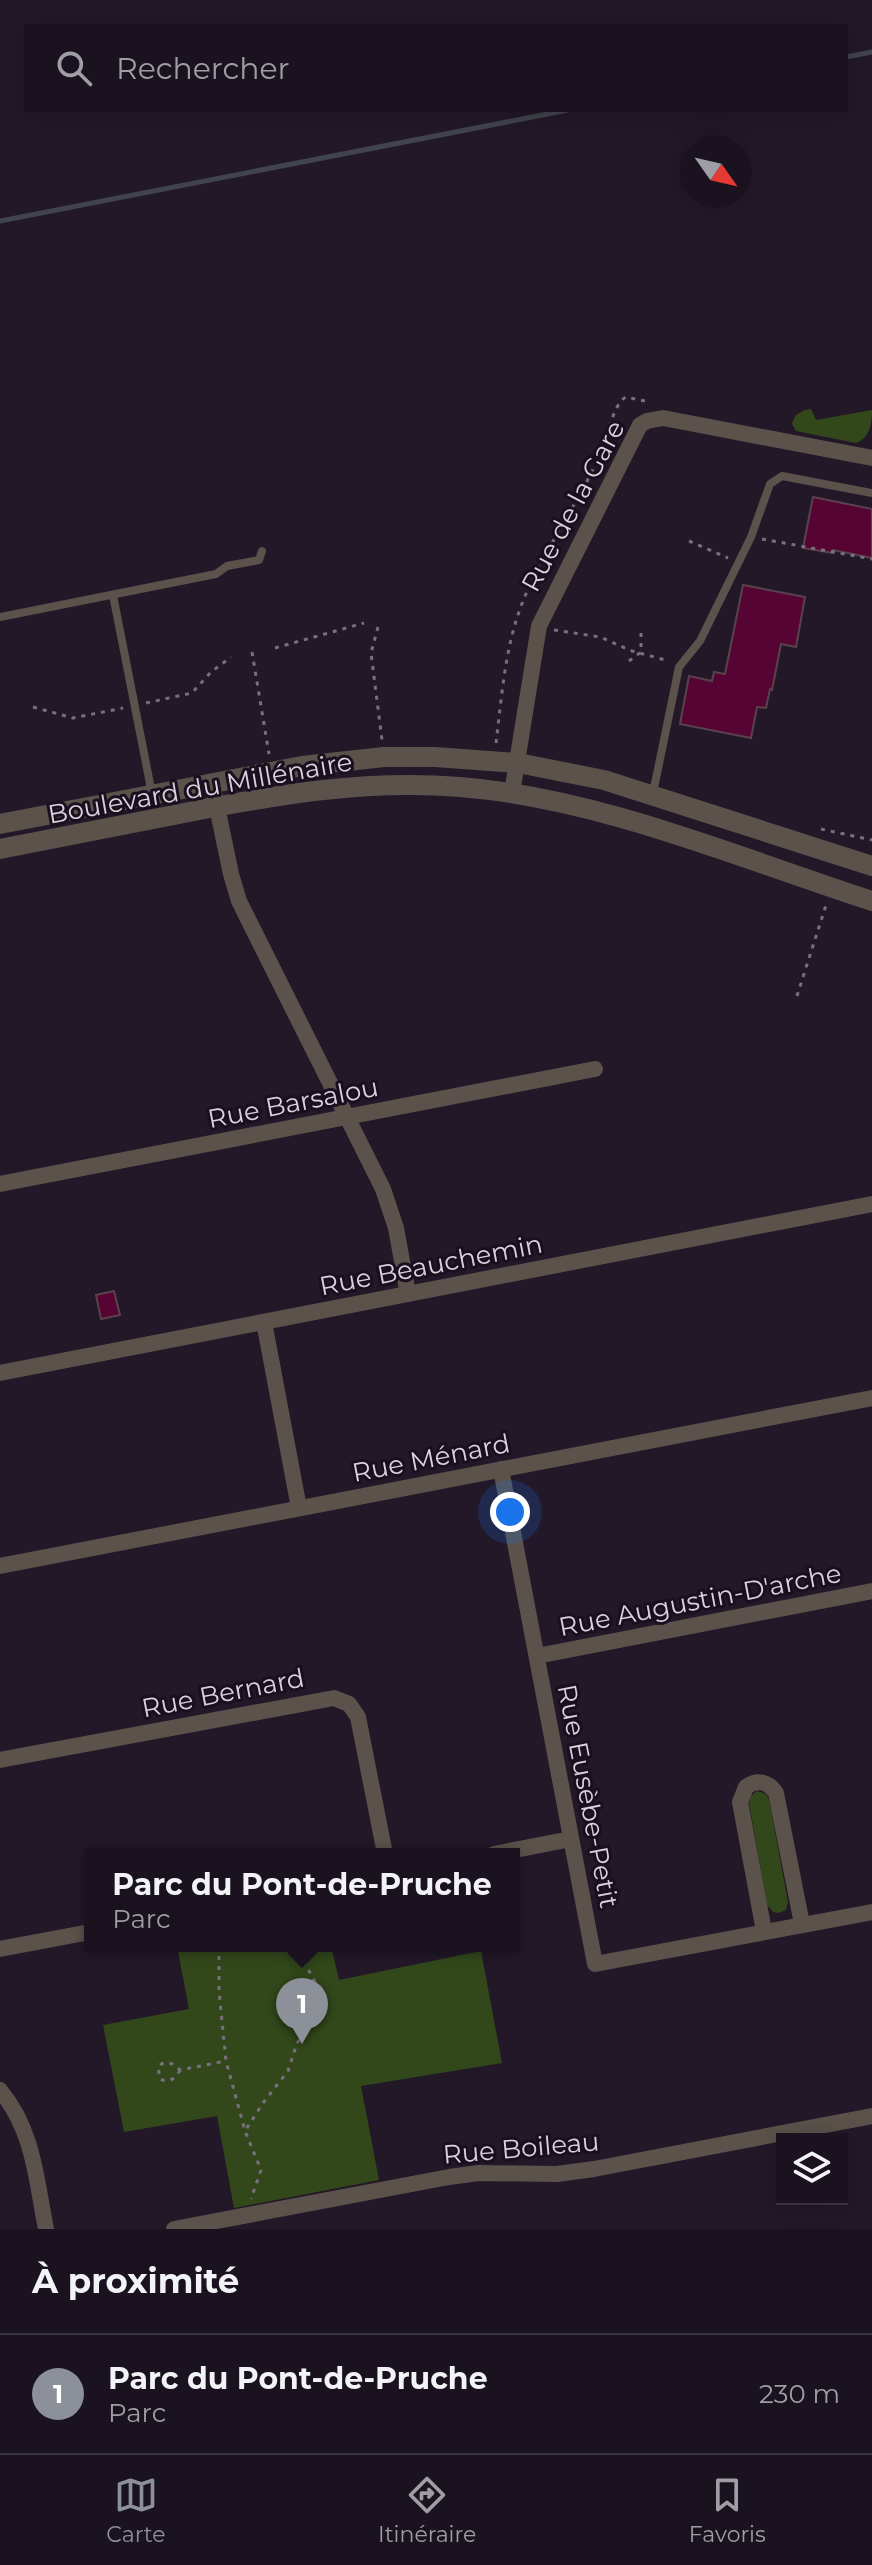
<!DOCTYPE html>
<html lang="fr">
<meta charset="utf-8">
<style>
:root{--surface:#1a121e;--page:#27202b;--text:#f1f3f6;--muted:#9f9ea4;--line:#38323c;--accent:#8c9099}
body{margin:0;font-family:Montserrat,sans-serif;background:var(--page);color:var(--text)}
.controls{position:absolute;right:24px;bottom:24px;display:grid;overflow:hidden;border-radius:0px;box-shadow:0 4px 20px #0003}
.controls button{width:72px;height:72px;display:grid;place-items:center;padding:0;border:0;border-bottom:2px solid var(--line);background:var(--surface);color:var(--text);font:40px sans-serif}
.compass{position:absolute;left:680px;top:136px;width:72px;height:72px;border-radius:50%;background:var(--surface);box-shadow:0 4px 20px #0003;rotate:124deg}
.you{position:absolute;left:510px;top:1512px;width:28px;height:28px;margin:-20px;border:6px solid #fff;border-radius:50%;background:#1a73e8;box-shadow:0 0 0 12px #1a73e833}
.badge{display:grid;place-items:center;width:52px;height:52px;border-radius:50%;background:var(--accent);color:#fff;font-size:26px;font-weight:700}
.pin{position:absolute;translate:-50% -66px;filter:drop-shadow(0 2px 4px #0008)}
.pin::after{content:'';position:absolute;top:42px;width:28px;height:24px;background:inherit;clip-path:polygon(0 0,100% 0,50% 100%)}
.popup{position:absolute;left:84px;top:1848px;width:436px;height:104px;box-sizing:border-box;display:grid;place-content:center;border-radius:0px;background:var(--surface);filter:drop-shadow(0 2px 6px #0005);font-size:26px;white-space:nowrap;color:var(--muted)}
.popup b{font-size:30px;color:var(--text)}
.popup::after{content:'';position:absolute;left:50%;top:100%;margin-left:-16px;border:16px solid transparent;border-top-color:var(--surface)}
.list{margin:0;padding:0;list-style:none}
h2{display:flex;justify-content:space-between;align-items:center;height:104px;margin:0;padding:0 32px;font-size:34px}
h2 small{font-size:26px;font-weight:400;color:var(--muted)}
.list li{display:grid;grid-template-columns:52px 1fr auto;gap:24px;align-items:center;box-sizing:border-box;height:120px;padding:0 32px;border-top:2px solid var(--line)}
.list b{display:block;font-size:30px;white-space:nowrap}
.list p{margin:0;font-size:26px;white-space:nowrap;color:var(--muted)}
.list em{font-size:26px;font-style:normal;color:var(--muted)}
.icon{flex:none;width:44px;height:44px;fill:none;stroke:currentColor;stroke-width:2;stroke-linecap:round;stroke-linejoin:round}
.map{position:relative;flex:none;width:872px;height:2229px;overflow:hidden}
.search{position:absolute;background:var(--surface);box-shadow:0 4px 20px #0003;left:24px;right:24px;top:24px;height:88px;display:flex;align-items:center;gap:20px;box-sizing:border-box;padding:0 28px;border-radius:0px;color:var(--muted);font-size:30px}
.sheet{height:224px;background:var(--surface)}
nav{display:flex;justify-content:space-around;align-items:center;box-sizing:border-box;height:112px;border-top:2px solid var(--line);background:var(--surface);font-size:22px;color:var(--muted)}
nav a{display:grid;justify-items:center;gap:4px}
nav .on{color:var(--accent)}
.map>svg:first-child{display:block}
</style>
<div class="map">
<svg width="872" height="2229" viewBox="0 0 872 2229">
<rect width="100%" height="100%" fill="#231828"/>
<g fill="#32481b">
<path d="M811,409L816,420L872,410C872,423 870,438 856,443L796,431L792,424C794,414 802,410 811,409Z"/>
<polygon points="757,1791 766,1794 769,1800 788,1902 786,1910 779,1913 773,1912 767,1905 749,1803 750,1797"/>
<polygon points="177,1946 331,1946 339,1980 481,1951 502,2063 361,2086 379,2180 234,2208 217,2116 124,2132 103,2025 189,2009"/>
</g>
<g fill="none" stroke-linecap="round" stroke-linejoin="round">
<g stroke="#41444b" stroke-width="5">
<polyline points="846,57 872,52"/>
<polyline points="0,221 568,110"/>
</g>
</g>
<g fill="#560433" stroke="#59424b" stroke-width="2">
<polygon points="813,497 872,509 872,558 833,550 833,553 803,548"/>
<polygon points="743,585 805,597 796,647 781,644 772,690 770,689 766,708 757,707 751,738 680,724 689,676 712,681 714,672 725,674"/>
<polygon points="114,1291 120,1315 101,1319 96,1295"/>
</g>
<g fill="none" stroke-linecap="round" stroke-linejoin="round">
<g stroke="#79707e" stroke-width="3" stroke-dasharray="4 6" stroke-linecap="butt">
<polyline points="762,539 872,559"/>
<polyline points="689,541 728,558"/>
<polyline points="378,627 371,653 382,740"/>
<polyline points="554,630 600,637 632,651 669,661"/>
<polyline points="275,648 364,623"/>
<polyline points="252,652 269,754"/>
<polyline points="629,661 641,652 641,631"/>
<polyline points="146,703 192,693 211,672 231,657"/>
<polyline points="33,707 73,718 123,708"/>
<path d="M496,743C501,703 504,660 516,621C532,567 575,510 599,457C606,442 613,403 626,397L645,401L649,405"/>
<polyline points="821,829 872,840"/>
<polyline points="797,996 826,905"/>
<polyline points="219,1946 219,1991 226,2061 245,2131 261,2170 251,2199"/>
<polyline points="237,1946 279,1948 300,1958 306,1965 317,1986 322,2005 317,2019 297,2043 288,2071 263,2103 245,2131"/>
<path d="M180,2070C176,2078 169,2084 160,2079L158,2067C165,2059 173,2063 180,2070L226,2061"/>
</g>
<g stroke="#5a524b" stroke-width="8">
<polyline points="113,595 152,794"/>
<polyline points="0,617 216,574 227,566 259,560 262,551"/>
<polyline points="653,793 679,667 700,641 751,537 770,484 782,476 872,493"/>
</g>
<g stroke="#5a524b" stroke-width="16">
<polyline points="212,783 231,874 239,901 383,1189 396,1228 408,1294"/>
<polyline points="512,793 539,626 640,425 647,421 663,418 872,458"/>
<polyline points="0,1184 595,1069"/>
<polyline points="264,1322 299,1508"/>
<polyline points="0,1373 872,1204"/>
<polyline points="501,1469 595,1964 872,1912"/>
<polyline points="0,1566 872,1398"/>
<polyline points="537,1656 872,1591"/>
<polyline points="0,1760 334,1698 349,1704 358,1717 385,1854"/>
<polyline points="494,1854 571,1839"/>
<path d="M764,1931L740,1802L746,1787C757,1779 768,1781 776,1793L802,1924"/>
<polyline points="0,1949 90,1932"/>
<path d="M0,2090C34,2131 36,2179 46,2229"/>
<polyline points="174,2229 449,2177 479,2173 557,2174 594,2169 872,2116"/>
</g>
<g stroke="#5a524b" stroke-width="20">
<polyline points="0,824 302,766 384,757 435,757 518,763 604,780 872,866"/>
<path d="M0,849C61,837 123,825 184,813C275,795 366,779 460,787C599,798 739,858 872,901"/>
</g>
</g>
<g text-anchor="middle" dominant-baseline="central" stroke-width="6" stroke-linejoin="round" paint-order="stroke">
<g font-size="26" fill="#d9d2dd" stroke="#1a0f1f">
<text transform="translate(573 506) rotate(-62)">Rue de la Gare</text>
<text transform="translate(200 788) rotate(-10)">Boulevard du Millénaire</text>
<text transform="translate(293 1103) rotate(-11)">Rue Barsalou</text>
<text transform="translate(431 1265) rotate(-11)">Rue Beauchemin</text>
<text transform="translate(431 1458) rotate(-11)">Rue Ménard</text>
<text transform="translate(700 1600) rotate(-11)">Rue Augustin-D'arche</text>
<text transform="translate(223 1693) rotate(-11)">Rue Bernard</text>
<text transform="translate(588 1796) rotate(79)">Rue Eusèbe-Petit</text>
<text transform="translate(521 2148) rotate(-5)">Rue Boileau</text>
</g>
</g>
</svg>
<div class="controls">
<button><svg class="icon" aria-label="layers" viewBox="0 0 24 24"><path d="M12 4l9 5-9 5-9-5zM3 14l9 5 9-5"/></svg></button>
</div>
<svg class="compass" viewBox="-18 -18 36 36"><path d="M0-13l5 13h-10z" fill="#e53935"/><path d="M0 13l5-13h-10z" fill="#9f9ea4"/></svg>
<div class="you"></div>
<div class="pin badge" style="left:302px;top:2044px">1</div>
<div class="popup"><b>Parc du Pont-de-Pruche</b>Parc</div>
<div class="search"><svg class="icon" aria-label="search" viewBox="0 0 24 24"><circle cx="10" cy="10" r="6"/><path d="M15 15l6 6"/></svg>Rechercher</div>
</div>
<section class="sheet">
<h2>À proximité<small></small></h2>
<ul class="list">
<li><span class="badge">1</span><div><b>Parc du Pont-de-Pruche</b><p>Parc</p></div><em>230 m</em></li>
</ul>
</section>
<nav>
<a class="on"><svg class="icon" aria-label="map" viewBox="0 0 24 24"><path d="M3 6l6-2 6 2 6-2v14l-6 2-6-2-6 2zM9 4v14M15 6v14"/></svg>Carte</a>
<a><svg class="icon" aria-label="directions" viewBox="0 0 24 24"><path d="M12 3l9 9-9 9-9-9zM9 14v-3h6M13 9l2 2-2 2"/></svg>Itinéraire</a>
<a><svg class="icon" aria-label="saved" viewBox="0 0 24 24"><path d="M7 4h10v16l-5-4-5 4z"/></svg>Favoris</a>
</nav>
